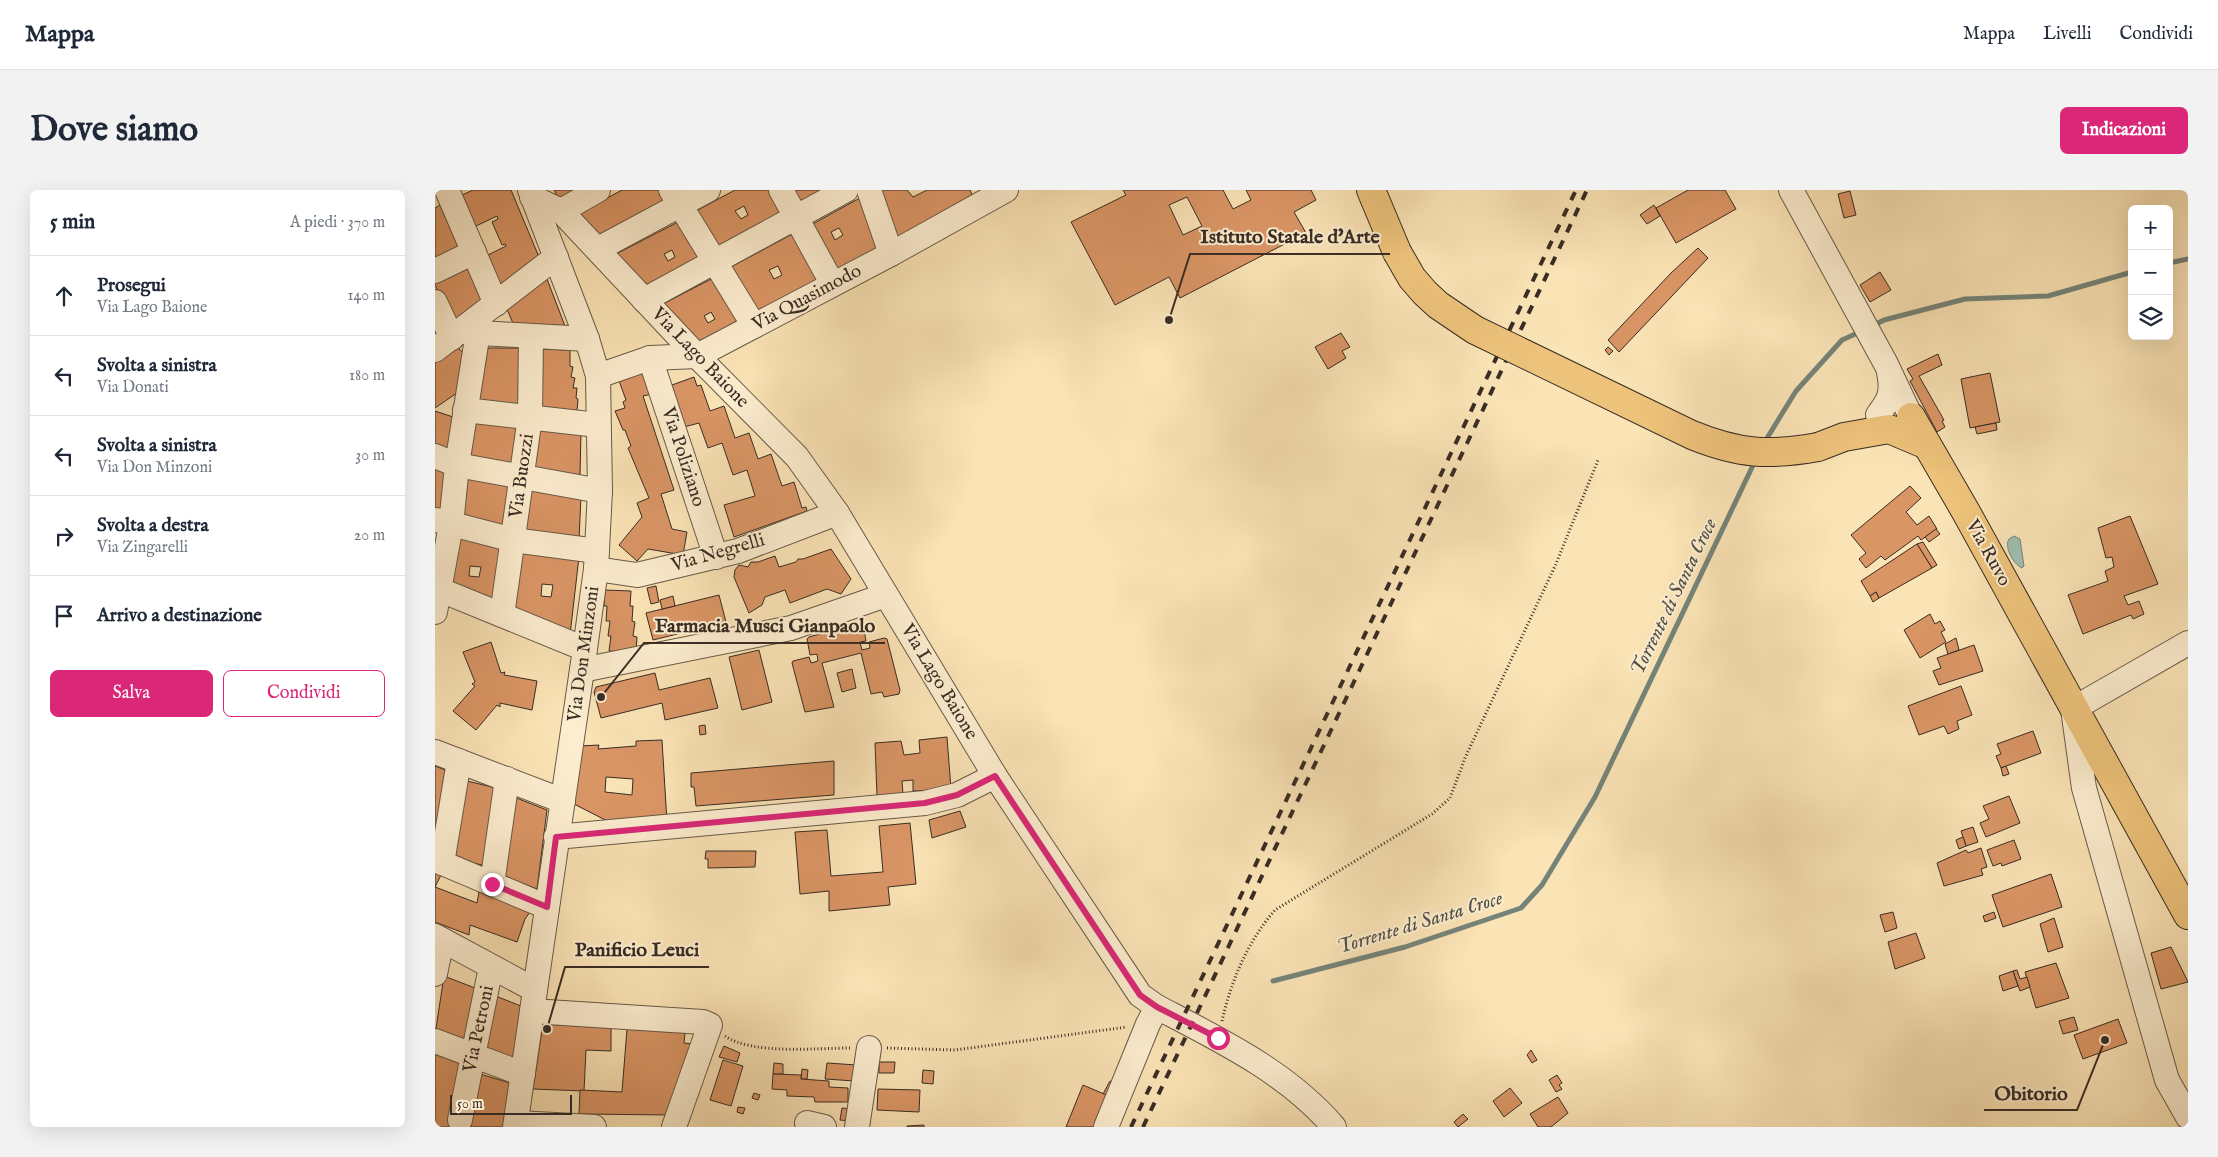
<!DOCTYPE html>
<html lang="it">
<meta charset="utf-8">
<style>
:root{--surface:#fff;--page:#f2f2f3;--text:#1f2937;--muted:#747a83;--line:#e0e1e3;--accent:#db2777}
body{margin:0;font-family:"IM FELL English",serif;background:var(--page);color:var(--text)}
.controls{position:absolute;right:15px;top:15px;display:grid;overflow:hidden;border-radius:8px;box-shadow:0 5px 20px #0002}
.controls button{width:45px;height:45px;display:grid;place-items:center;padding:0;border:0;border-bottom:1px solid var(--line);background:var(--surface);color:var(--text);font:25px sans-serif}
.scale{position:absolute;left:15px;bottom:12px;width:122px;box-sizing:border-box;padding-left:5px;border:2px solid #382c24;border-top:0;font-size:14px;line-height:18px;white-space:nowrap;color:#382c24;-webkit-text-stroke:4px #fcedcf;paint-order:stroke}
.stop{position:absolute;width:15px;height:15px;margin:-11px;border:4px solid #db2777;border-radius:50%;background:#fff}
.stop.end{background:#db2777;border-color:#fff;box-shadow:0 1px 5px #0008}
.list{margin:0;padding:0;list-style:none}
h2{display:flex;justify-content:space-between;align-items:center;height:65px;margin:0;padding:0 20px;font-size:21px}
h2 small{font-size:16px;font-weight:400;color:var(--muted)}
.list li{display:grid;grid-template-columns:32px 1fr auto;gap:15px;align-items:center;box-sizing:border-box;height:80px;padding:0 20px;border-top:1px solid var(--line)}
.list b{display:block;font-size:19px;white-space:nowrap}
.list p{margin:0;font-size:16px;white-space:nowrap;color:var(--muted)}
.list em{font-size:16px;font-style:normal;color:var(--muted)}
.actions{display:flex;gap:10px;padding:15px 20px}
.actions a{flex:1;padding:11px 0;border:1px solid var(--accent);border-radius:8px;text-align:center;font-size:18px;color:var(--accent)}
.actions .main{background:var(--accent);color:#fff}
.icon{flex:none;width:28px;height:28px;fill:none;stroke:currentColor;stroke-width:2;stroke-linecap:round;stroke-linejoin:round}
.map{position:relative;flex:none;width:1753px;height:937px;overflow:hidden;border-radius:8px}
header{display:flex;align-items:center;gap:30px;box-sizing:border-box;height:70px;padding:0 25px;background:var(--surface);border-bottom:1px solid var(--line)}
header strong{font-size:24px}
nav{display:flex;gap:28px;margin-inline-start:auto;font-size:18px}
.intro{display:flex;align-items:center;justify-content:space-between;box-sizing:border-box;height:120px;padding:0 30px}
h1{margin:0;font-size:35px}
.button{padding:12px 22px;border-radius:8px;background:var(--accent);color:#fff;font-size:18px;font-weight:700}
main{display:flex;gap:30px;padding:0 30px}
aside{flex:1;background:var(--surface);border-radius:8px;box-shadow:0 5px 20px #0002}
.map>svg:first-child{display:block}
</style>
<header>
<strong>Mappa</strong>
<nav><a>Mappa</a><a>Livelli</a><a>Condividi</a></nav>
</header>
<div class="intro"><h1>Dove siamo</h1><a class="button">Indicazioni</a></div>
<main>
<aside>
<h2>5 min<small>A piedi · 370 m</small></h2>
<ul class="list">
<li><svg class="icon" aria-label="ahead" viewBox="0 0 24 24"><path d="M12 20V5M6 11l6-6 6 6"/></svg><div><b>Prosegui</b><p>Via Lago Baione</p></div><em>140 m</em></li>
<li><svg class="icon" aria-label="left" viewBox="0 0 24 24"><path d="M17 20v-9H6M10 6l-5 5 5 5"/></svg><div><b>Svolta a sinistra</b><p>Via Donati</p></div><em>180 m</em></li>
<li><svg class="icon" aria-label="left" viewBox="0 0 24 24"><path d="M17 20v-9H6M10 6l-5 5 5 5"/></svg><div><b>Svolta a sinistra</b><p>Via Don Minzoni</p></div><em>30 m</em></li>
<li><svg class="icon" aria-label="right" viewBox="0 0 24 24"><path d="M7 20v-9h11M14 6l5 5-5 5"/></svg><div><b>Svolta a destra</b><p>Via Zingarelli</p></div><em>20 m</em></li>
<li><svg class="icon" aria-label="arrive" viewBox="0 0 24 24"><path d="M6 21V4h12l-3 4 3 4H6"/></svg><div><b>Arrivo a destinazione</b></div></li>
</ul>
<div class="actions"><a class="main">Salva</a><a>Condividi</a></div>
</aside>
<div class="map">
<svg width="1753" height="937" viewBox="0 0 1753 937">
<rect width="100%" height="100%" fill="#fae3b5"/>
<filter id="stains"><feTurbulence type="fractalNoise" baseFrequency=".004" numOctaves="4"/><feColorMatrix values="0 0 0 0 .2 0 0 0 0 .09 0 0 0 0 .02 0 0 0 .5 -.17"/></filter>
<radialGradient id="worn" r=".72"><stop offset=".6" stop-color="#630" stop-opacity="0"/><stop offset="1" stop-color="#630" stop-opacity=".3"/></radialGradient>
<path fill="#9ebeb1" stroke="#758479" d="M1579,346L1585,349L1589,376L1587,378C1578,374 1569,357 1574,349Z"/>
<g fill="none" stroke-linecap="round" stroke-linejoin="round">
<g stroke="#758479" stroke-width="5">
<polyline points="1734,73 1753,69"/>
<polyline points="1437,136 1449,130 1530,109 1613,106 1697,82"/>
<polyline points="1329,253 1361,201 1407,150 1427,141"/>
<polyline points="838,791 970,757 1086,718 1107,695 1160,607 1321,269"/>
</g>
</g>
<g fill="#da9565" stroke="#382c24" fill-rule="evenodd">
<polygon points="38,0 76,0 104,67 64,97 51,66 71,56 70,54 67,55 57,32 63,29 62,26 41,36 26,9 27,5"/>
<polygon points="119,0 146,0 125,11"/>
<polygon points="187,0 228,0 236,13 165,51 141,25"/>
<path d="M300,0H338L351,25L284,62L261,21ZM309,16L313,25L306,29L300,21Z"/>
<polygon points="355,0 396,0 364,18"/>
<polygon points="441,0 472,0 478,7 492,0 535,0 538,7 460,49"/>
<path d="M688,0H788L798,19L816,10L811,0H876L881,10L859,22L871,43L745,108L734,87L680,115L636,32L691,5ZM752,7L767,36L748,45L734,15Z"/>
<polygon points="1253,0 1290,0 1301,19 1241,53 1221,18"/>
<polygon points="1415,1 1421,25 1409,28 1403,4"/>
<path d="M425,8L444,57L400,81L374,36ZM404,38L408,45L400,50L396,42Z"/>
<polygon points="5,15 25,61 0,73 0,18"/>
<polygon points="1219,15 1225,26 1212,34 1205,25"/>
<path d="M247,30L270,70L211,102L181,64ZM237,60L240,67L233,71L229,64Z"/>
<path d="M361,42L387,90L321,125L294,78ZM343,76L347,85L339,89L334,80Z"/>
<polygon points="1263,58 1273,68 1184,162 1173,150 1236,83"/>
<polygon points="30,74 47,110 31,123 17,130 0,95 0,88"/>
<polygon points="1445,82 1456,100 1435,112 1425,95"/>
<path d="M278,88L306,134L263,154L228,114ZM276,122L280,129L273,133L269,126Z"/>
<polygon points="112,89 130,136 80,138 71,117"/>
<polygon points="906,143 915,157 907,161 911,168 893,179 880,157"/>
<polygon points="21,155 28,163 22,203 0,218 0,170"/>
<polygon points="1173,157 1178,161 1174,165 1170,160"/>
<polygon points="49,158 84,158 85,215 41,211"/>
<polygon points="104,159 135,160 135,176 138,177 136,187 140,188 138,198 142,198 141,208 143,209 142,221 104,218"/>
<polygon points="1503,164 1507,175 1484,186 1509,230 1507,231 1510,237 1502,242 1475,191 1478,189 1472,179"/>
<polygon points="208,180 217,204 208,206 239,300 226,304 237,339 252,342 248,365 213,359 202,371 184,355 207,327 202,313 214,308 193,258 196,256 190,240 188,240 180,221 190,218 188,212 191,210 183,188"/>
<polygon points="1555,183 1565,232 1535,238 1526,189"/>
<polygon points="259,187 262,196 266,195 275,221 289,216 300,248 314,243 323,269 336,264 347,296 359,292 367,318 371,317 372,321 299,347 289,315 320,306 312,280 298,285 287,253 273,258 264,233 249,237 237,195"/>
<polygon points="0,221 18,227 14,262 0,257"/>
<polygon points="39,229 83,234 79,276 33,268"/>
<polygon points="1561,233 1562,240 1542,244 1540,237"/>
<polygon points="103,236 146,242 145,286 98,280"/>
<polygon points="0,278 10,282 5,323 0,321"/>
<polygon points="31,287 76,295 71,338 25,330"/>
<polygon points="1475,296 1486,308 1471,322 1482,335 1494,326 1502,339 1486,350 1483,346 1450,370 1446,366 1431,378 1424,369 1431,363 1416,345"/>
<polygon points="96,298 146,305 144,351 90,342"/>
<polygon points="1695,326 1723,394 1689,406 1693,415 1704,411 1709,424 1698,429 1696,425 1648,444 1633,405 1673,391 1670,381 1679,377 1677,367 1671,368 1663,338"/>
<polygon points="1501,339 1505,344 1494,352 1490,347"/>
<path d="M22,348L70,357L63,416L14,395ZM35,376L46,377L44,387L34,386Z"/>
<polygon points="1488,352 1502,375 1497,378 1482,354"/>
<polygon points="1482,354 1497,378 1444,408 1441,402 1435,406 1426,391"/>
<path d="M86,358L144,367L135,445L78,421ZM107,394L118,395L116,407L106,406Z"/>
<polygon points="396,359 416,389 406,404 392,399 355,413 350,400 330,407 327,415 314,423 299,387 300,380 304,375 313,377 316,372 323,372 340,366 344,377 361,372 363,369 368,369"/>
<polygon points="221,396 224,412 216,414 212,398"/>
<polygon points="170,400 196,401 195,416 198,416 197,431 200,432 198,446 202,447 201,463 174,461 176,446 173,446 175,431 171,431 172,416 169,416"/>
<polygon points="1441,402 1444,408 1438,412 1435,406"/>
<polygon points="284,405 291,432 218,450 211,423"/>
<polygon points="238,406 240,416 227,419 225,410"/>
<polygon points="1495,424 1500,434 1505,431 1510,440 1506,442 1511,452 1485,468 1469,440"/>
<polygon points="425,433 428,435 431,451 425,452 427,460 435,458 434,452 449,448 452,449 465,500 464,504 449,507 447,502 436,504 426,463 387,473 399,517 370,522 357,473 358,471 374,467 376,473 383,471 382,464 375,465 372,449 374,447"/>
<polygon points="1521,448 1524,460 1513,464 1510,454"/>
<polygon points="56,452 66,483 70,482 69,485 102,491 97,520 65,513 65,517 62,515 41,540 18,521 40,496 37,494 40,492 28,462"/>
<polygon points="1539,455 1548,481 1504,495 1498,481 1506,478 1502,468"/>
<polygon points="324,460 337,512 307,520 294,467"/>
<polygon points="417,479 421,498 407,502 402,483"/>
<polygon points="220,483 224,500 275,488 283,518 230,530 227,513 166,528 159,502 161,497"/>
<polygon points="1526,496 1537,525 1522,531 1524,539 1513,544 1509,536 1484,545 1473,516"/>
<polygon points="270,535 271,544 265,545 264,536"/>
<polygon points="1598,541 1606,563 1566,578 1561,566 1566,564 1562,554"/>
<polygon points="512,547 516,599 478,601 478,590 467,591 468,604 442,606 440,553 466,551 469,565 485,563 484,550"/>
<path d="M227,550L232,632L182,636L139,614L145,556L164,555L163,559L201,556V551ZM171,587L198,589L197,605L170,602Z"/>
<polygon points="399,571 399,605 261,616 259,597 256,597 256,583"/>
<polygon points="0,576 10,580 0,648"/>
<polygon points="1571,576 1574,584 1568,586 1566,578"/>
<polygon points="28,590 61,598 51,676 18,668"/>
<polygon points="1574,606 1585,633 1551,647 1545,633 1554,629 1548,616"/>
<polygon points="79,607 112,620 102,699 69,686"/>
<polygon points="525,621 531,637 497,648 494,630"/>
<polygon points="475,633 481,694 453,697 455,715 394,721 394,701 365,704 360,642 392,640 396,686 448,682 444,636"/>
<polygon points="1538,637 1543,652 1531,656 1526,641"/>
<polygon points="1528,647 1531,656 1524,659 1521,650"/>
<polygon points="1579,650 1586,669 1567,676 1566,673 1558,676 1552,660"/>
<polygon points="1546,658 1552,677 1546,679 1548,685 1509,696 1502,673 1531,660 1533,663"/>
<polygon points="271,661 321,661 320,677 273,678 273,669 270,669"/>
<polygon points="0,681 7,683 0,697 42,713 44,702 95,722 90,729 82,752 35,735 34,745 0,732"/>
<polygon points="1616,684 1627,717 1568,737 1557,705"/>
<polygon points="1458,722 1462,738 1450,742 1445,725"/>
<polygon points="1559,722 1561,728 1550,732 1548,726"/>
<polygon points="1619,728 1628,757 1613,762 1605,734"/>
<polygon points="1481,743 1490,768 1460,779 1453,752"/>
<polygon points="1736,757 1753,792 1726,799 1716,763"/>
<polygon points="1621,773 1634,808 1601,818 1590,782"/>
<polygon points="1582,780 1585,789 1592,787 1595,797 1585,801 1578,781"/>
<polygon points="1578,781 1583,796 1568,801 1564,786"/>
<polygon points="9,786 40,798 29,856 0,845"/>
<polygon points="58,805 86,816 78,875 48,863"/>
<polygon points="1639,827 1643,840 1628,844 1624,831"/>
<polygon points="1683,829 1692,853 1648,869 1639,845"/>
<polygon points="108,834 176,838 176,861 151,860 149,901 98,899"/>
<polygon points="192,839 250,843 249,853 258,854 237,925 144,924 145,900 187,902"/>
<polygon points="289,856 305,863 302,872 284,867"/>
<polygon points="1096,860 1102,870 1097,873 1092,865"/>
<polygon points="0,863 26,874 23,937 0,937"/>
<polygon points="288,870 308,876 296,916 275,910"/>
<polygon points="444,872 460,872 459,883 444,883"/>
<polygon points="339,873 348,874 348,884 338,884"/>
<polygon points="392,873 422,875 420,891 390,889"/>
<polygon points="367,879 373,880 372,889 366,889"/>
<polygon points="488,880 499,881 498,894 487,893"/>
<polygon points="45,884 75,893 68,937 36,937"/>
<polygon points="338,884 366,885 366,889 394,891 394,897 413,898 413,912 380,912 379,907 352,906 352,900 337,899"/>
<polygon points="1122,885 1127,893 1124,895 1127,899 1121,902 1114,890"/>
<polygon points="675,891 681,894 676,907 668,904"/>
<polygon points="648,895 676,907 664,937 631,937"/>
<polygon points="1075,898 1087,913 1069,927 1058,911"/>
<polygon points="443,899 485,900 484,922 442,920"/>
<polygon points="319,903 325,905 323,910 317,908"/>
<polygon points="1123,907 1133,923 1116,937 1103,937 1095,924"/>
<polygon points="303,917 310,918 308,924 302,922"/>
<polygon points="407,918 417,919 416,931 405,930"/>
<polygon points="1028,924 1033,929 1023,937 1019,932"/>
<polygon points="489,935 489,937 472,937 472,936"/>
</g>
<g fill="none" stroke-linecap="round" stroke-linejoin="round">
<g stroke="#685a48" stroke-width="26">
<g id="minor">
<polyline points="12,0 61,114"/>
<polyline points="236,0 319,136"/>
<polyline points="346,0 397,93"/>
<polyline points="434,0 456,64"/>
<polyline points="1356,0 1451,174 1476,227"/>
<path d="M97,7L126,21L262,166L362,267L402,323L560,586L705,805L722,817C785,850 852,882 899,937"/>
<polyline points="126,21 163,0"/>
<polyline points="163,59 273,0"/>
<polyline points="0,81 39,62"/>
<polyline points="209,110 411,0"/>
<polyline points="0,112 17,148"/>
<polyline points="28,142 152,149"/>
<polyline points="0,160 121,67"/>
<polyline points="215,168 281,367"/>
<polyline points="163,186 215,168 262,166 456,64 571,0"/>
<polyline points="30,220 163,235"/>
<path d="M1443,225C1455,209 1458,203 1454,182"/>
<polyline points="0,266 22,275 165,301"/>
<polyline points="2,330 78,350 162,361"/>
<polyline points="161,379 202,385 303,361 402,323"/>
<polyline points="3,399 150,459"/>
<polyline points="0,422 16,335 22,275 43,142"/>
<polyline points="67,425 95,227 96,146"/>
<polyline points="1753,453 1638,519 1649,598 1732,890 1753,927"/>
<polyline points="147,480 356,438 451,405"/>
<polyline points="0,562 128,611"/>
<polyline points="121,647 490,613 522,605 560,586"/>
<polyline points="0,670 112,717"/>
<polyline points="7,673 24,571"/>
<polyline points="57,694 72,589"/>
<polyline points="0,746 100,800"/>
<polyline points="0,784 7,750"/>
<polyline points="97,821 268,832 275,835 239,937"/>
<polyline points="0,851 88,884"/>
<polyline points="25,930 56,777"/>
<polyline points="81,933 159,937"/>
<polyline points="372,933 389,937"/>
<polyline points="80,937 150,459 161,379 165,301 163,186 152,149 95,0"/>
<polyline points="422,937 434,858"/>
<polyline points="671,937 713,834 722,817"/>
</g>
</g>
<g stroke="#382c24" stroke-width="30">
<g id="major">
<polyline points="936,0 962,62"/>
<polyline points="1476,227 1531,322 1753,725"/>
<polyline points="1383,257 1409,247 1454,239 1492,255"/>
</g>
</g>
<g stroke="#382c24" stroke-width="3" stroke-dasharray="1 2.5" stroke-linecap="butt">
<path d="M787,831C796,791 813,751 840,720L997,624L1015,608L1030,568L1121,374L1163,270"/>
<path d="M290,846C317,865 382,858 416,858"/>
<polyline points="452,858 520,860 692,837"/>
</g>
<use href="#minor" stroke="#fcedcf" stroke-width="24"/>
<use href="#major" stroke="#edc27a" stroke-width="28"/>
<g stroke="#382c24" stroke-width="4" stroke-dasharray="9 9" stroke-linecap="butt">
<polyline points="696,937 1141,0"/>
<polyline points="708,937 1152,0"/>
</g>
<g stroke="#382c24" stroke-width="30" stroke-linecap="butt">
<path id="major-bridge" d="M962,62L977,88L990,103L1003,115L1040,140L1257,245C1304,264 1333,266 1383,257"/>
</g>
<use href="#major-bridge" stroke="#edc27a" stroke-width="28"/>
</g>
<g fill="none" stroke-linecap="round" stroke-linejoin="round">
<polyline stroke="#db2777" stroke-width="6" points="57,694 112,717 121,647 490,613 522,605 560,586 705,805 722,817 783,848"/>
</g>
<g text-anchor="middle" dominant-baseline="central" stroke-width="4" stroke-linejoin="round" paint-order="stroke">
<g font-size="19" fill="#382c24" stroke="#fcedcf">
<text transform="translate(372 108) rotate(-28)">Via Quasimodo</text>
<text transform="translate(265 168) rotate(46)">Via Lago Baione</text>
<text transform="translate(248 267) rotate(72)">Via Poliziano</text>
<text transform="translate(87 286) rotate(-82)">Via Buozzi</text>
<text transform="translate(283 363) rotate(-16)">Via Negrelli</text>
<text transform="translate(1553 363) rotate(61)">Via Ruvo</text>
<text transform="translate(149 464) rotate(-82)">Via Don Minzoni</text>
<text transform="translate(504 492) rotate(59)">Via Lago Baione</text>
<text transform="translate(44 839) rotate(-78)">Via Petroni</text>
</g>
<g font-size="20" font-style="italic" fill="#525047" stroke="#fcedcf">
<text transform="translate(1239 407) rotate(-64)">Torrente di Santa Croce</text>
<text transform="translate(985 733) rotate(-17)">Torrente di Santa Croce</text>
</g>
</g>
<path fill="none" stroke="#382c24" stroke-width="2" d="M734 130L755 64H955M166 507L209 453H450M112 839L130 777H274M1670 850L1642 920H1549"/>
<g fill="#382c24" stroke="#fcedcf" stroke-width="2">
<circle cx="734" cy="130" r="5"/>
<circle cx="166" cy="507" r="5"/>
<circle cx="112" cy="839" r="5"/>
<circle cx="1670" cy="850" r="5"/>
</g>
<g font-size="20" text-anchor="middle" font-weight="bold" fill="#382c24" stroke="#fcedcf" stroke-width="4" stroke-linejoin="round" paint-order="stroke">
<text x="855" y="53">Istituto Statale d'Arte</text>
<text x="330" y="442">Farmacia Musci Gianpaolo</text>
<text x="202" y="766">Panificio Leuci</text>
<text x="1596" y="910">Obitorio</text>
</g>
<rect width="100%" height="100%" filter="url(#stains)"/>
<rect width="100%" height="100%" fill="url(#worn)"/>
</svg>
<div class="controls">
<button>+</button>
<button>−</button>
<button><svg class="icon" aria-label="layers" viewBox="0 0 24 24"><path d="M12 4l9 5-9 5-9-5zM3 14l9 5 9-5"/></svg></button>
</div>
<div class="scale">50 m</div>
<div class="stop" style="left:783px;top:848px"></div>
<div class="stop end" style="left:57px;top:694px"></div>
</div>
</main>
